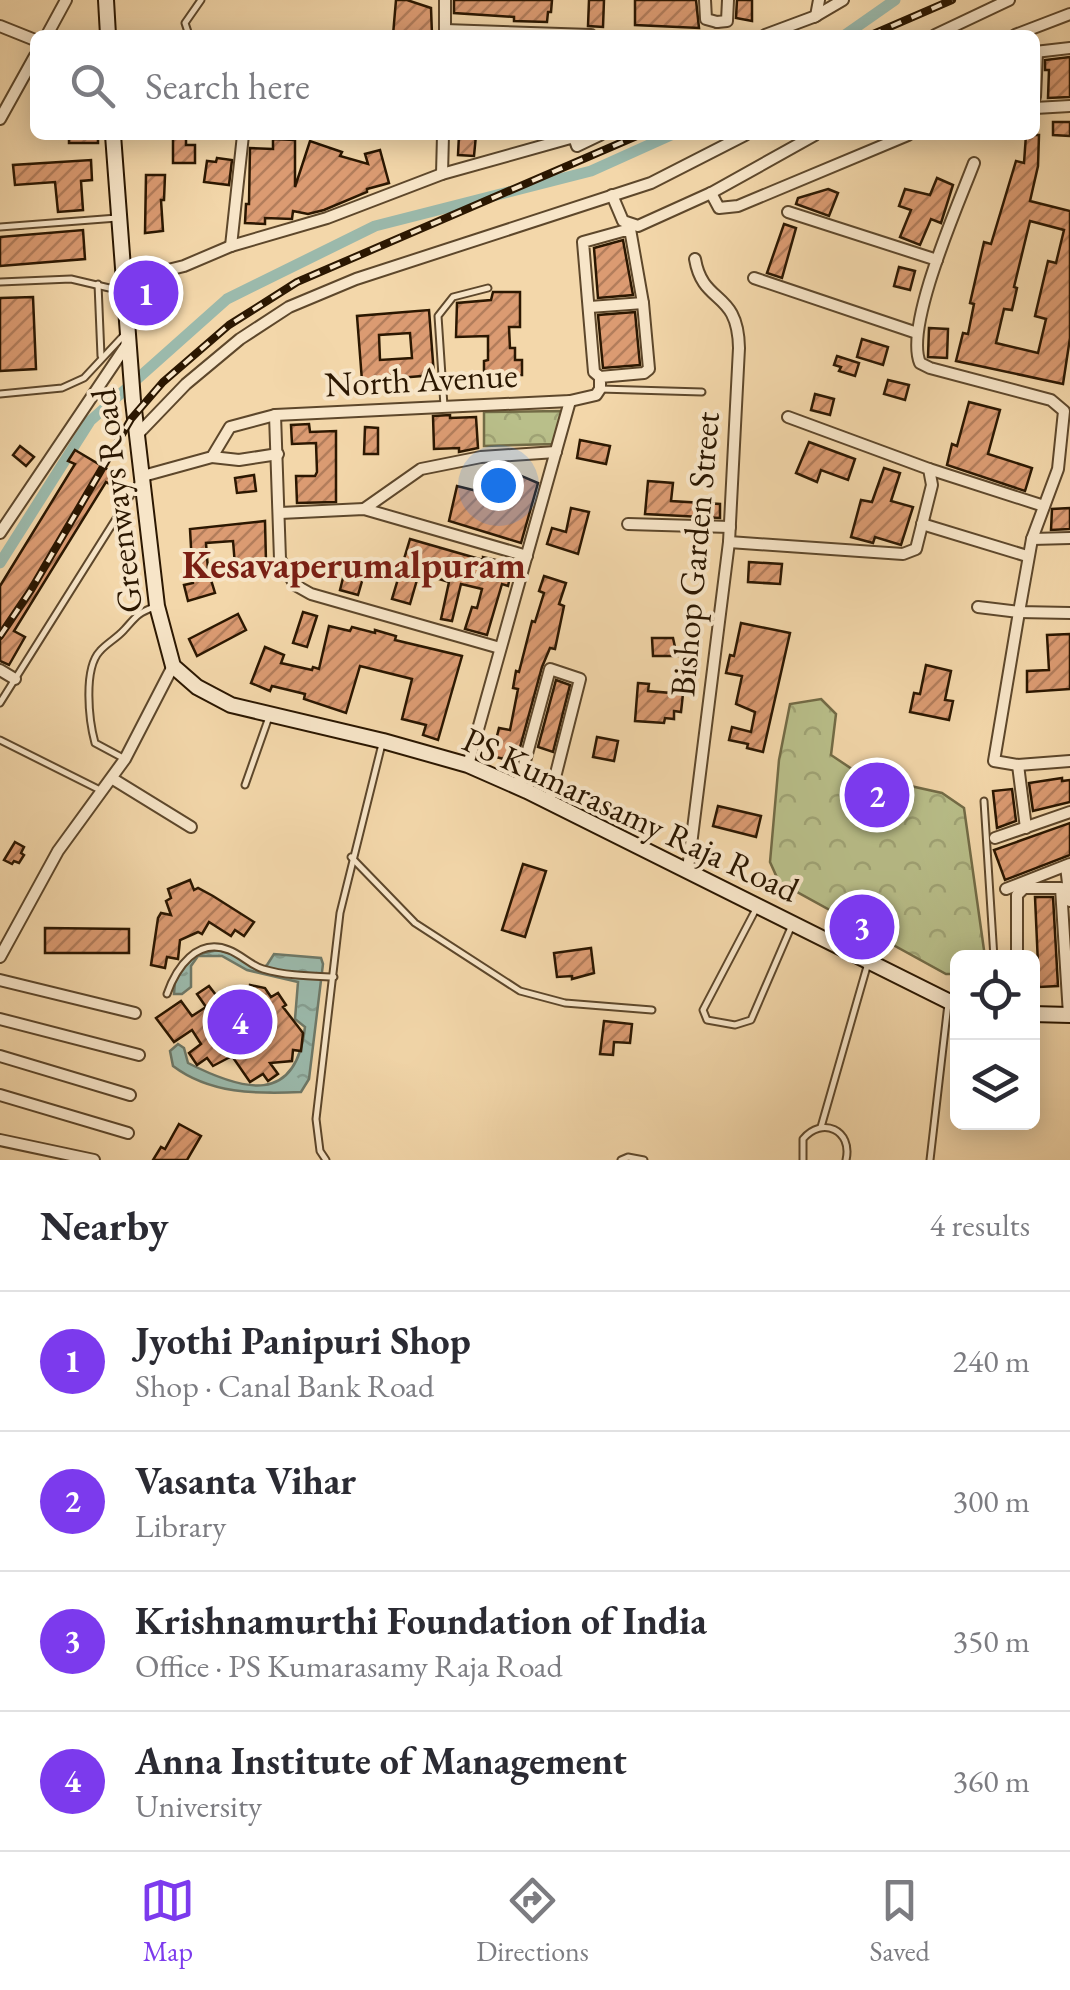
<!DOCTYPE html>
<meta charset="utf-8">
<style>
:root{--surface:#fff;--page:#f2f2f3;--text:#2b2b33;--muted:#7c7c81;--line:#e1e1e2;--accent:#7c3aed}
body{margin:0;font-family:"EB Garamond",serif;background:var(--page);color:var(--text)}
.controls{position:absolute;right:30px;bottom:30px;display:grid;overflow:hidden;border-radius:15px;box-shadow:0 5px 25px #0003}
.controls button{width:90px;height:90px;display:grid;place-items:center;padding:0;border:0;border-bottom:2px solid var(--line);background:var(--surface);color:var(--text);font:50px sans-serif}
.you{position:absolute;left:498px;top:485px;width:35px;height:35px;margin:-25px;border:8px solid #fff;border-radius:50%;background:#1a73e8;box-shadow:0 0 0 15px #1a73e833}
.badge{display:grid;place-items:center;width:65px;height:65px;border-radius:50%;background:var(--accent);color:#fff;font-size:32px;font-weight:700}
.pin{position:absolute;translate:-50% -50%;border:5px solid #fff;box-shadow:0 2px 10px #0006}
.list{margin:0;padding:0;list-style:none}
h2{display:flex;justify-content:space-between;align-items:center;height:130px;margin:0;padding:0 40px;font-size:42px}
h2 small{font-size:32px;font-weight:400;color:var(--muted)}
.list li{display:grid;grid-template-columns:65px 1fr auto;gap:30px;align-items:center;box-sizing:border-box;height:140px;padding:0 40px;border-top:2px solid var(--line)}
.list b{display:block;font-size:38px;white-space:nowrap}
.list p{margin:0;font-size:32px;white-space:nowrap;color:var(--muted)}
.list em{font-size:32px;font-style:normal;color:var(--muted)}
.icon{flex:none;width:55px;height:55px;fill:none;stroke:currentColor;stroke-width:2;stroke-linecap:round;stroke-linejoin:round}
.map{position:relative;flex:none;width:1070px;height:1160px;overflow:hidden}
.search{position:absolute;background:var(--surface);box-shadow:0 5px 25px #0003;left:30px;right:30px;top:30px;height:110px;display:flex;align-items:center;gap:25px;box-sizing:border-box;padding:0 35px;border-radius:15px;color:var(--muted);font-size:38px}
.sheet{height:690px;background:var(--surface)}
nav{display:flex;justify-content:space-around;align-items:center;box-sizing:border-box;height:140px;border-top:2px solid var(--line);background:var(--surface);font-size:28px;color:var(--muted)}
nav a{display:grid;justify-items:center;gap:5px}
nav .on{color:var(--accent)}
.map>svg:first-child{display:block}
</style>
<div class="map">
<svg width="1070" height="1160" viewBox="0 0 1070 1160">
<defs>
<pattern id="forest-crowns" width="20" height="18" patternUnits="userSpaceOnUse" patternTransform="scale(2.5)"><rect width="20" height="18" fill="#b9bf8a"/><path d="M2 6a3 3 0 1 1 6 0M12 15a3 3 0 1 1 6 0" fill="none" stroke="#9fa375"/></pattern>
<pattern id="water-ripples" width="26" height="14" patternUnits="userSpaceOnUse" patternTransform="scale(2.5)"><rect width="26" height="14" fill="#9bb9ab"/><path d="M2 4q2-2 4 0t4 0M15 11q2-2 4 0t4 0" fill="none" stroke="#869e91"/></pattern>
<pattern id="building-hatch" width="6" height="6" patternUnits="userSpaceOnUse" patternTransform="scale(2.5)"><rect width="6" height="6" fill="#db9b72"/><path d="M-1 1l2-2M0 6l6-6M5 7l2-2" fill="none" stroke="#b27d5b"/></pattern>
</defs>
<rect width="100%" height="100%" fill="#f3d7aa"/>
<filter id="stains"><feTurbulence type="fractalNoise" baseFrequency=".002" numOctaves="4"/><feColorMatrix values="0 0 0 0 .2 0 0 0 0 .09 0 0 0 0 .02 0 0 0 .5 -.17"/></filter>
<radialGradient id="worn" r=".72"><stop offset=".6" stop-color="#630" stop-opacity="0"/><stop offset="1" stop-color="#630" stop-opacity=".3"/></radialGradient>
<g fill="url(#forest-crowns)" stroke="#726b46" stroke-width="2.5">
<polygon points="562,411 554,444 484,446 484,412"/>
<polygon points="821,699 836,714 831,755 861,775 942,793 964,808 984,950 982,957 958,958 957,974 946,974 779,882 770,862 779,760 790,704"/>
</g>
<path fill="url(#water-ripples)" stroke="#6e7867" stroke-width="2.5" d="M218,950L233,954L257,970L267,965L274,954L321,958L323,964L309,1079L301,1092C256,1094 210,1094 173,1066L170,1051L178,1044L184,1048L188,1063C243,1091 296,1106 305,1027L295,1019L298,982L247,970L222,956H198L191,966V987L182,994H174L175,982L190,956Z"/>
<g fill="none" stroke-linecap="round" stroke-linejoin="round">
<g stroke="#9bb9ab" stroke-width="11">
<polyline points="845,35 895,0"/>
<polyline points="0,563 90,421 227,299 375,226 591,171 671,135"/>
</g>
</g>
<g fill="url(#building-hatch)" stroke="#2b1701" stroke-width="2.5" fill-rule="evenodd">
<polygon points="396,0 407,0 431,8 432,35 393,35"/>
<polygon points="454,0 552,0 551,12 548,12 547,22 514,21 514,17 454,13"/>
<polygon points="589,0 604,0 603,27 588,26"/>
<polygon points="635,0 696,0 699,28 635,25"/>
<polygon points="737,0 752,0 752,21 736,18"/>
<polygon points="1070,57 1070,97 1048,98 1049,70 1045,70 1045,60"/>
<polygon points="1053,122 1070,122 1070,136 1053,135"/>
<rect x="69" y="135" width="29" height="8"/>
<polygon points="173,135 186,135 186,145 195,145 195,163 173,163"/>
<polygon points="459,135 476,135 474,156 458,155"/>
<path d="M1026,135H1039L1038,166L1030,201L1070,211V338L1063,384L956,361L963,333L968,334L974,304L970,303L984,242L991,244L1016,161L1024,163ZM1030,221L1064,230L1056,263L1048,261L1035,316L1046,319L1038,353L996,343L1004,309L1012,310L1017,288L1014,287Z"/>
<polygon points="273,139 295,140 295,187 310,141 342,152 340,156 368,164 365,154 380,150 389,183 367,189 367,192 324,210 308,214 293,211 292,219 265,218 265,224 245,223 246,204 249,204 250,148 273,149"/>
<polygon points="217,158 232,160 229,185 204,182 207,161 216,162"/>
<polygon points="91,160 92,180 81,181 83,210 58,212 55,182 15,185 13,165"/>
<polygon points="146,175 165,175 164,200 161,200 163,231 145,233"/>
<polygon points="937,178 953,185 941,223 931,219 920,245 900,237 911,210 899,206 905,189 930,195"/>
<polygon points="828,189 838,193 829,216 796,204 798,198"/>
<polygon points="784,224 796,228 782,278 767,273"/>
<polygon points="83,230 85,259 0,266 0,237"/>
<polygon points="623,240 633,295 598,298 594,248"/>
<polygon points="899,267 915,271 910,290 894,286"/>
<polygon points="493,292 520,292 520,327 509,327 510,348 515,348 515,360 522,360 522,375 484,376 484,361 488,360 488,336 456,337 457,303 491,300"/>
<polygon points="33,297 36,369 0,371 0,298"/>
<path d="M429,310L434,375L362,381L357,316ZM410,333L412,358L380,360L379,335Z"/>
<polygon points="635,312 640,365 603,368 598,315"/>
<polygon points="929,328 948,329 947,358 928,357"/>
<polygon points="862,339 888,347 883,365 857,357"/>
<polygon points="837,356 859,363 855,376 839,371 841,367 834,365"/>
<polygon points="888,380 909,385 905,400 884,394"/>
<polygon points="815,394 834,399 830,415 811,410"/>
<polygon points="969,402 1000,410 988,454 1032,468 1025,491 947,465 952,444 957,446"/>
<polygon points="450,415 450,418 476,417 478,448 459,452 459,448 434,449 433,416"/>
<polygon points="309,424 310,432 336,431 336,502 297,503 296,476 315,476 317,472 316,443 292,444 291,425"/>
<polygon points="365,427 378,428 378,454 364,454"/>
<polygon points="580,440 610,446 606,464 577,458"/>
<polygon points="809,442 855,459 848,480 821,470 817,482 796,473"/>
<polygon points="20,446 34,457 26,466 13,455"/>
<polygon points="75,450 117,475 111,485 106,482 14,631 25,637 9,665 0,661 0,586 75,464 68,461"/>
<polygon points="498,466 538,483 521,543 449,521 457,486 485,493"/>
<polygon points="884,468 900,473 891,501 913,507 901,545 875,537 873,543 851,537 861,500 872,502"/>
<polygon points="254,475 256,491 237,493 235,478"/>
<polygon points="648,481 673,483 671,501 720,504 720,518 645,514"/>
<polygon points="571,508 589,512 578,554 547,544 552,528 566,532"/>
<polygon points="1070,508 1070,529 1051,530 1052,509"/>
<polygon points="265,521 266,562 235,565 233,541 206,543 208,570 215,593 188,601 184,585 193,583 190,529"/>
<polygon points="410,539 483,560 483,557 513,564 508,586 502,584 487,635 465,629 472,607 477,608 482,589 461,584 452,621 441,619 449,582 419,573 410,604 392,599"/>
<polygon points="749,562 782,564 780,584 748,582"/>
<polygon points="346,566 365,571 358,595 340,590"/>
<polygon points="544,576 566,583 559,604 564,606 555,649 550,648 542,667 516,762 492,756 499,728 510,730 518,689 513,688 516,671 519,672 532,621 535,622 544,593 539,591"/>
<polygon points="303,612 317,616 307,647 293,643"/>
<polygon points="238,614 246,630 197,656 189,639"/>
<polygon points="741,623 790,633 763,752 747,748 748,744 729,740 732,727 751,732 755,712 736,704 742,676 726,673 730,655 734,656"/>
<polygon points="329,626 350,631 352,627 375,633 375,630 396,636 395,640 462,656 438,740 423,735 426,725 402,719 412,679 360,666 346,713 304,699 305,694 272,686 270,691 251,683 265,647 284,655 281,663 312,670 313,667 319,669"/>
<polygon points="1070,634 1070,689 1027,692 1027,671 1049,670 1047,635"/>
<polygon points="652,638 673,638 677,656 653,656"/>
<polygon points="926,665 951,671 945,700 953,701 949,720 910,712 914,693 920,694"/>
<polygon points="556,680 570,685 553,752 538,747"/>
<polygon points="638,683 649,684 648,691 683,694 681,712 674,711 674,719 665,718 664,723 635,721"/>
<polygon points="597,737 618,741 614,761 593,757"/>
<polygon points="1062,778 1062,781 1070,780 1070,802 1033,811 1029,783"/>
<polygon points="1012,789 1016,821 997,828 993,791"/>
<polygon points="718,806 761,816 756,837 713,826"/>
<polygon points="1070,823 1070,855 1005,880 994,850"/>
<polygon points="15,842 24,847 21,853 24,855 19,863 14,861 12,864 4,860"/>
<polygon points="523,864 546,871 525,937 502,930"/>
<polygon points="190,880 194,890 198,888 213,896 254,922 244,936 235,930 231,936 209,922 202,934 198,932 180,940 178,959 167,957 165,968 151,965 158,918 161,913 171,915 166,901 171,898 168,889"/>
<polygon points="1035,897 1053,897 1058,986 1039,987"/>
<polygon points="45,928 129,929 129,953 45,953"/>
<polygon points="591,948 594,973 572,979 572,976 557,977 554,953"/>
<polygon points="250,985 265,988 271,997 278,993 286,1005 283,1007 303,1033 301,1051 293,1050 292,1061 270,1063 278,1074 268,1081 263,1074 250,1082 232,1056 213,1066 207,1058 197,1065 189,1053 201,1044 192,1030 174,1042 156,1018 181,1001 192,1016 206,1007 197,994 209,986 216,995 226,989 246,1019"/>
<polygon points="604,1021 632,1024 630,1043 614,1042 613,1055 600,1054"/>
<polygon points="179,1124 201,1136 187,1160 153,1160 161,1147 165,1149"/>
</g>
<g fill="none" stroke-linecap="round" stroke-linejoin="round">
<g stroke="#5d472b" stroke-width="9">
<g id="lane">
<polyline points="189,35 185,23 201,0"/>
<polyline points="0,227 117,218"/>
<polyline points="0,282 71,279 122,291"/>
<polyline points="98,284 101,356"/>
<polyline points="600,389 702,392"/>
<polyline points="0,394 62,388 84,378 125,334"/>
<polyline points="444,406 438,316 453,297 488,288"/>
<polyline points="0,703 139,482"/>
<polyline points="0,740 100,790"/>
<path d="M123,758L95,743C89,721 83,669 100,651C107,643 117,638 124,630C136,617 136,614 154,607"/>
<polyline points="245,785 269,717"/>
<polyline points="984,801 994,958"/>
<polyline points="351,857 415,923 520,991 565,1003 652,1010"/>
<polyline points="756,909 703,1010 707,1020 735,1025 751,1020 792,925"/>
<path d="M167,994C176,968 197,937 229,950C242,955 250,965 263,969C287,976 310,976 334,977"/>
<polyline points="821,1127 868,963"/>
<polyline points="326,1160 320,1151 316,1119 340,913 382,744"/>
<polyline points="621,1160 628,1157 644,1160"/>
<path d="M803,1160V1139C822,1116 853,1130 846,1160"/>
<polyline points="930,1160 948,1004"/>
</g>
</g>
<g stroke="#5d472b" stroke-width="14">
<g id="street">
<polyline points="705,0 706,19 717,22"/>
<polyline points="814,17 843,0"/>
<polyline points="717,22 727,21 728,0"/>
<polyline points="0,26 35,40"/>
<polyline points="445,30 591,35"/>
<polyline points="445,34 445,0"/>
<polyline points="47,35 66,0"/>
<polyline points="765,35 816,16 819,0"/>
<polyline points="935,35 1009,0"/>
<polyline points="1015,35 1070,14"/>
<polyline points="1035,52 1070,48"/>
<polyline points="1035,97 1037,52"/>
<polyline points="1035,108 1070,106"/>
<polyline points="0,119 35,56"/>
<path d="M974,163C959,203 904,326 920,363L930,368L1051,400L1064,411L1058,469L1032,539L1019,612L1070,613"/>
<polyline points="442,174 443,135"/>
<polyline points="711,193 719,208 738,206 908,135"/>
<polyline points="612,195 623,221 638,226 711,193 815,135"/>
<polyline points="788,212 937,260"/>
<polyline points="231,246 243,135"/>
<polyline points="754,278 917,333"/>
<polyline points="124,281 184,266 231,246 327,218 442,174 574,137 577,146 600,135"/>
<polyline points="590,307 643,303"/>
<polyline points="275,415 280,559 295,585 311,594 500,648"/>
<polyline points="137,435 186,384 240,339 289,307 356,279 651,183 745,135"/>
<polyline points="212,457 239,460 278,454"/>
<polyline points="929,469 1044,506"/>
<polyline points="143,476 212,457 230,427 275,415 570,401 596,395 600,389 600,377 594,372 583,242 630,229 643,303 649,369 644,373 600,377"/>
<polyline points="364,509 421,469 481,457 556,452"/>
<polyline points="280,513 364,509 527,556"/>
<polyline points="628,524 730,527"/>
<polyline points="922,524 1027,556"/>
<polyline points="0,533 128,343"/>
<polyline points="1032,539 1070,538"/>
<polyline points="729,542 903,554 916,549 932,485 929,469 788,417"/>
<polyline points="978,607 1019,612 994,761 1018,765 1070,761"/>
<polyline points="0,670 15,679"/>
<polyline points="468,765 570,401"/>
<polyline points="1018,765 1026,828"/>
<polyline points="113,779 191,827"/>
<polyline points="518,787 550,669 580,679 549,801"/>
<polyline points="995,838 1070,812"/>
<polyline points="1066,866 1070,901"/>
<path d="M688,869L729,542L739,348C738,289 703,306 695,259"/>
<polyline points="1006,889 1070,864"/>
<polyline points="0,957 58,851 125,759 173,666"/>
<polyline points="1017,958 1017,895 1024,888 1061,888 1069,1015"/>
<polyline points="0,980 135,1013"/>
<polyline points="0,1019 139,1055"/>
<polyline points="0,1056 130,1095"/>
<polyline points="0,1095 128,1133"/>
<polyline points="0,1140 94,1160"/>
</g>
</g>
<g stroke="#2b1701" stroke-width="18">
<g id="secondary">
<polyline points="106,0 108,35"/>
<polyline points="113,135 133,401 157,606 173,666 197,687 231,705 383,741 468,765 527,791 948,1001 958,1002"/>
<polyline points="1032,1014 1070,1015"/>
</g>
</g>
<use href="#lane" stroke="#f7e5c8" stroke-width="5"/>
<use href="#street" stroke="#f7e5c8" stroke-width="10"/>
<use href="#secondary" stroke="#f7e5c8" stroke-width="14"/>
<g stroke="#2b1701" stroke-width="8">
<g id="rail">
<polyline points="871,35 952,0"/>
<polyline points="0,636 31,590 131,419 163,382 229,325 297,282 639,135"/>
</g>
</g>
<use href="#rail" stroke="#f7e5c8" stroke-width="4" stroke-dasharray="11" stroke-linecap="butt"/>
</g>
<g text-anchor="middle" dominant-baseline="central" stroke-width="8" stroke-linejoin="round" paint-order="stroke">
<g font-size="35" fill="#2b1701" stroke="#f7e5c8">
<text transform="translate(421 379) rotate(-3)">North Avenue</text>
<text transform="translate(116 501) rotate(-97)">Greenways Road</text>
<text transform="translate(694 554) rotate(-85)">Bishop Garden Street</text>
<text transform="translate(631 814) rotate(25)">PS Kumarasamy Raja Road</text>
</g>
<g font-size="38" font-weight="bold" fill="#7a1f14" stroke="#f7e5c8">
<text x="354" y="564">Kesavaperumalpuram</text>
</g>
</g>
<rect width="100%" height="100%" filter="url(#stains)"/>
<rect width="100%" height="100%" fill="url(#worn)"/>
</svg>
<div class="controls">
<button><svg class="icon" aria-label="locate" viewBox="0 0 24 24"><circle cx="12" cy="12" r="6"/><path d="M12 2v4M12 18v4M2 12h4M18 12h4"/></svg></button>
<button><svg class="icon" aria-label="layers" viewBox="0 0 24 24"><path d="M12 4l9 5-9 5-9-5zM3 14l9 5 9-5"/></svg></button>
</div>
<div class="you"></div>
<div class="pin badge" style="left:146px;top:293px">1</div>
<div class="pin badge" style="left:877px;top:795px">2</div>
<div class="pin badge" style="left:862px;top:927px">3</div>
<div class="pin badge" style="left:240px;top:1022px">4</div>
<div class="search"><svg class="icon" aria-label="search" viewBox="0 0 24 24"><circle cx="10" cy="10" r="6"/><path d="M15 15l6 6"/></svg>Search here</div>
</div>
<section class="sheet">
<h2>Nearby<small>4 results</small></h2>
<ul class="list">
<li><span class="badge">1</span><div><b>Jyothi Panipuri Shop</b><p>Shop · Canal Bank Road</p></div><em>240 m</em></li>
<li><span class="badge">2</span><div><b>Vasanta Vihar</b><p>Library</p></div><em>300 m</em></li>
<li><span class="badge">3</span><div><b>Krishnamurthi Foundation of India</b><p>Office · PS Kumarasamy Raja Road</p></div><em>350 m</em></li>
<li><span class="badge">4</span><div><b>Anna Institute of Management</b><p>University</p></div><em>360 m</em></li>
</ul>
</section>
<nav>
<a class="on"><svg class="icon" aria-label="map" viewBox="0 0 24 24"><path d="M3 6l6-2 6 2 6-2v14l-6 2-6-2-6 2zM9 4v14M15 6v14"/></svg>Map</a>
<a><svg class="icon" aria-label="directions" viewBox="0 0 24 24"><path d="M12 3l9 9-9 9-9-9zM9 14v-3h6M13 9l2 2-2 2"/></svg>Directions</a>
<a><svg class="icon" aria-label="saved" viewBox="0 0 24 24"><path d="M7 4h10v16l-5-4-5 4z"/></svg>Saved</a>
</nav>
